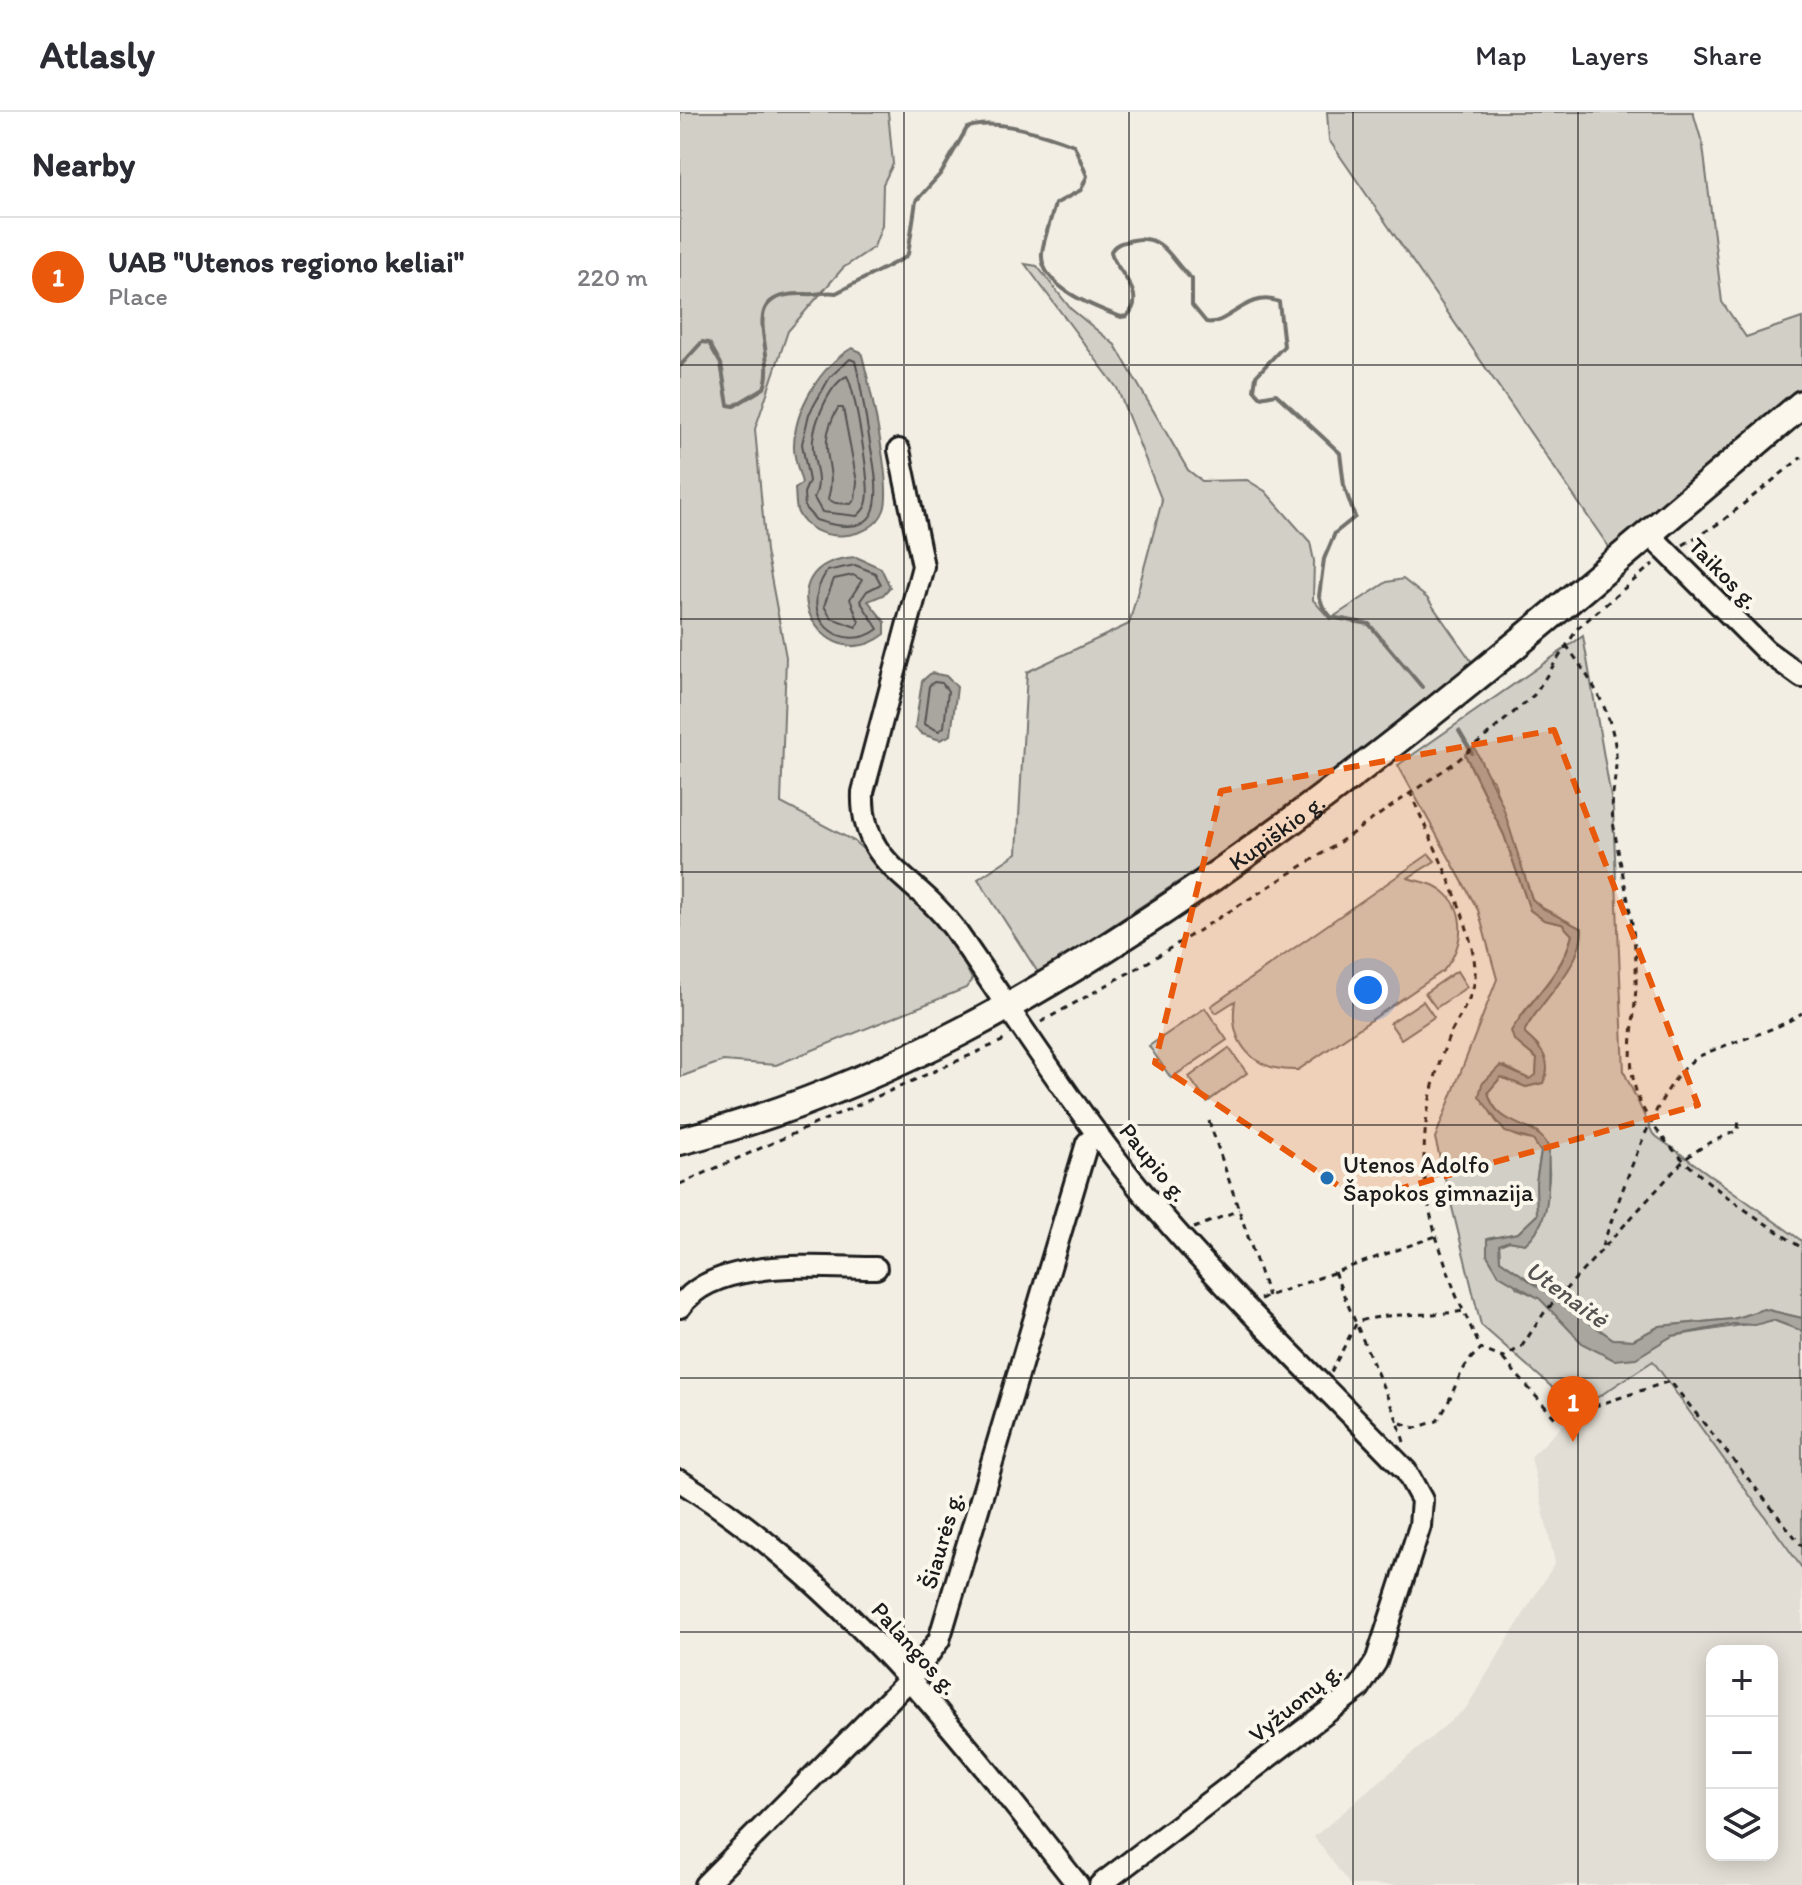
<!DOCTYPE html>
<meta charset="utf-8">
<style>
:root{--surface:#fff;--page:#f2f2f3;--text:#2b2b33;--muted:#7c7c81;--line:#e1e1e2;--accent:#ea580c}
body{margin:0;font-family:Itim,sans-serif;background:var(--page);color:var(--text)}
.controls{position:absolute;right:24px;bottom:24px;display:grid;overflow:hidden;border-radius:16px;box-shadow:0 4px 20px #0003}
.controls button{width:72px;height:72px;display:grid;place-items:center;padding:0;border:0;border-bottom:2px solid var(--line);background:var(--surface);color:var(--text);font:40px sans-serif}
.you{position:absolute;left:688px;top:878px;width:28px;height:28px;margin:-20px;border:6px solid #fff;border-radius:50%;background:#1a73e8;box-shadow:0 0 0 12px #1a73e833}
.badge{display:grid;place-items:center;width:52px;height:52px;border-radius:50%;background:var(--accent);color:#fff;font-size:26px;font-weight:700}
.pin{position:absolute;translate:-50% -66px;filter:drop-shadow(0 2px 4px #0008)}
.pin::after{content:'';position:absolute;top:42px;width:28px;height:24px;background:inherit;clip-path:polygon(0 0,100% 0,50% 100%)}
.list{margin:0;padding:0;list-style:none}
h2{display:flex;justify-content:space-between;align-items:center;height:104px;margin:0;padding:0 32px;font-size:34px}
h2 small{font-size:26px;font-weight:400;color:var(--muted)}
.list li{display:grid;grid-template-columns:52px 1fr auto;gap:24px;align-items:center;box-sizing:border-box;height:120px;padding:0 32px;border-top:2px solid var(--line)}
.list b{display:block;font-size:30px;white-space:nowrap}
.list p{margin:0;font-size:26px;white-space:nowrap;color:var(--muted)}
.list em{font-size:26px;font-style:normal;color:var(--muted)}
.icon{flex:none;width:44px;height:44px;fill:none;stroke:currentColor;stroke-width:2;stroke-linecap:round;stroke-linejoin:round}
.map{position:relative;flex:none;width:1122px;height:1773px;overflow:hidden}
header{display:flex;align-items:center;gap:48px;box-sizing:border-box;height:112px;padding:0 40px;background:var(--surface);border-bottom:2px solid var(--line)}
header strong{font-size:38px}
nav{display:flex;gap:44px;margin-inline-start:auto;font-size:28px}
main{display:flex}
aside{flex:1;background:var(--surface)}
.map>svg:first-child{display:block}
</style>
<header>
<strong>Atlasly</strong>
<nav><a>Map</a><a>Layers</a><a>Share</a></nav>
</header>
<main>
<aside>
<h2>Nearby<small></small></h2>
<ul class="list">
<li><span class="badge">1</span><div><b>UAB &quot;Utenos regiono keliai&quot;</b><p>Place</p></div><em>220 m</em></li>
</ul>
</aside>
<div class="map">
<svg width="1122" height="1773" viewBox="0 0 1122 1773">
<rect width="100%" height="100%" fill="#f2eee4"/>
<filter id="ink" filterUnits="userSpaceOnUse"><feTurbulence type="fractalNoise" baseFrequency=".0125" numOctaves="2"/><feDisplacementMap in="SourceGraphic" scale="16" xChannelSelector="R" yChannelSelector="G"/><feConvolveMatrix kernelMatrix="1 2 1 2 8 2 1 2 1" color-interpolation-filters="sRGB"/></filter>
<g filter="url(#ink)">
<path fill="#e2ded5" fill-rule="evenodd" d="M973,1249L1122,1456V1773H670L634,1725L786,1596L875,1451L851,1345L898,1298ZM1032,1539H1092V1743H1032Z"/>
<g fill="#d2cfc6" stroke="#777671" stroke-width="2">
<polygon points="0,0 208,0 213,52 203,72 202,113 194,135 163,156 108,219 75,317 86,439 106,545 101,691 174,729 263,810 292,867 286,876 96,953 43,949 0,965"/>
<polygon points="647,0 1013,0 1023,34 1042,190 1066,225 1122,206 1122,278 931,438 649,28"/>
<polygon points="345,152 357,154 391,197 435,233 508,358 522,369 567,368 585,379 630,430 634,449 633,488 650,507 707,470 723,467 747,486 792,550 647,665 531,748 359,862 298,767 337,741 347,560 449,512 482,389 437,276"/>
<path d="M903,524L933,697L944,960L973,1022L1122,1129V1206L1084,1197L1053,1207L980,1214L953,1228L933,1227L820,1148L819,1133L829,1129L845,1132C864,1095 882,1059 857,1019C836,1014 813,1004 808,980L821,965L846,975L863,971L859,935L845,922V918C862,887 901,855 902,817L862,796L852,787L813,668L785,643L824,723L850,798L864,808L882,812L892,823C884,856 859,880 839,906V932L857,947L856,964L849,967L824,954L802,972C808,1003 819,1024 853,1028L861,1040L856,1070L857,1103L838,1121L807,1127L837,1176L860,1186L903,1232L973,1234L992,1224L1093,1208L1122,1219V1456L973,1249L898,1298L801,1213L755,1026L817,867L798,798L718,653Z"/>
<path d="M749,742L755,749L728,766C736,769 745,770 753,773C789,790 786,833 763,859L618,958C574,960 548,932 555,889L536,901L531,894Z"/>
<polygon points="777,859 787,875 756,896 745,881"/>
<polygon points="743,889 754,905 721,927 710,911"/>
<polygon points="525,896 547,928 491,966 469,934"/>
<polygon points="549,936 567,961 527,990 509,965"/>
</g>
<g fill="#a9a6a0" stroke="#716f6b" stroke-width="2">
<path d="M172,236L181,240L183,247C190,275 213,375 204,398C192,430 134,433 118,401C115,395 116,384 115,377L122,371C119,359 113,345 114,333C115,296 141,254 172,236Z"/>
<path d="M176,445L201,456L210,475L203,483L188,489L205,510V522C141,572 80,450 176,445Z"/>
<polygon points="251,561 266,564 277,575 271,623 260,628 242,622 235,616 242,569"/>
<path d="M794,635L822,692L852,787L862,796L902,817C902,856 862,886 845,918V922C861,936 874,949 863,971L846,975L821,965L808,980C816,1019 862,1008 869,1038C867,1072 874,1108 845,1132L829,1129L819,1133L820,1148L933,1227L953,1228L980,1214L1053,1207L1084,1197L1122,1206V1219L1093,1208L1075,1213L1053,1212L992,1224L956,1246L934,1248L903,1232L860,1187L819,1163L807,1143V1127L838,1121L857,1103L856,1070L861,1040L853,1028L825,1020L799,984L802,972L820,954L849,967L856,963L857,947L834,928L831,919C851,887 883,862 892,823L882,812L864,808L850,798L824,723L785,642Z"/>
</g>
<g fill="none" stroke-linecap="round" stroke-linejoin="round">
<g stroke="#545351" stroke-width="2">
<path d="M170,247L175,249C183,280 186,311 192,342C202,393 200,429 136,408L125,396L124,381L129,369L122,332L129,302L150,265Z"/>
<path d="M167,264C175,278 191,373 187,389C186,396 182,400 177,404L142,400L134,386C143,367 134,355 133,336C131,316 149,272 167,264Z"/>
<path d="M163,296L177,370L175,387L171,392L155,391L148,387C159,352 133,339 158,296Z"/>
<path d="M175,453L195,461L201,472L187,479L180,489L198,517C164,543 114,508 147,459Z"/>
<polygon points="173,463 182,468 170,487 179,510 176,515 151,506 144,494 154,467"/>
<polygon points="254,570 262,571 268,579 264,615 259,619 244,612 249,574"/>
</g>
<g stroke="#716f6b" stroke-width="4">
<path d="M0,254L22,230L29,231L41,252L48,293L54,294L84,276C99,238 51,179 126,182C138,183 145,179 156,181L224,146L228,142L236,89L262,60L287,16C314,5 368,23 394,33L407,64L401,78L375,92C371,108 364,125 362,141C359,175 417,196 441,205L447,204C470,181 432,157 431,139C436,131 444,130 453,128C485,121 491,150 512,167V193L526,210C547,215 568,177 599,190L604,234L576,264L574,278L580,285L596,282L660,341L664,374L675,405L655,421L644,447L639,484L643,495L651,505L689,512L742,575"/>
<polyline points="779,619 792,641"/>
</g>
<g stroke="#1c1c1c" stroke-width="26">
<g id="minor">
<path d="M219,338L243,454L183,680C180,753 236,764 273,815C336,905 394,997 463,1081C544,1179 638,1267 726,1359L742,1388L740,1414L696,1550L679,1576L420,1773"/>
<polyline points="969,422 1085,538 1122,565"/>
<path d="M0,1195C34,1144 141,1156 196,1156"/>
<path d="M0,1369C165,1472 279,1623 398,1773"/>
<polyline points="25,1773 231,1566 259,1528 407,1031 418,1022"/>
</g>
</g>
<g stroke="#1c1c1c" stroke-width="32">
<g id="major">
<path id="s1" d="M0,1029C198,979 373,876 539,761C744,617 931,453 1122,292"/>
</g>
</g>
<g stroke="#1c1c1c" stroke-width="3" stroke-dasharray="6 6" stroke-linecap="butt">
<polyline points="1003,433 1041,410 1122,345"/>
<path d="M886,533C910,566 933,600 936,642C937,665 930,686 933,709C941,764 958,815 956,871C955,917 941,959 966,1002C998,1057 1070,1101 1122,1136"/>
<polyline points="361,910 468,850 651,736 777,649 854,583 898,516 973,452"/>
<polyline points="529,1009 588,1184"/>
<polyline points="0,1072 329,926"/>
<polyline points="514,1116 559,1098"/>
<polyline points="756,1124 776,1183 801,1237"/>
<path d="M922,1134C940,1089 977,965 1020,944C1053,928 1091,922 1122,901"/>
<polyline points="654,1160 718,1310"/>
<path d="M580,1187L756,1124C736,1055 742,994 768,927C776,908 793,887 795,866C798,818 750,728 731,682"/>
<polyline points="823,1247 876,1307 990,1269 1122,1434"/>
<path d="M651,1260L677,1210C711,1199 748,1205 784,1199"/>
<path d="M724,1330L718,1310L735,1316L757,1309C775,1286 776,1256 801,1237L823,1246L842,1234L864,1201L1005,1047L1025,1033L1058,1018L1059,1005"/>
</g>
<use href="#minor" stroke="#fbf7ec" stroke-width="20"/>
<use href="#major" stroke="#fbf7ec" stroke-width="26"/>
</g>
</g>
<path fill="#e8590c" fill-opacity="0.2" stroke="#e8590c" stroke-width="6" stroke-dasharray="16 10" stroke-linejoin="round" d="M874,618L1018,993L680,1088L475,951L541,679Z"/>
<path fill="none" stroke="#1c1c1c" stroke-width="2" stroke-opacity="0.55" d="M224,0V1773M449,0V1773M673,0V1773M898,0V1773M0,253H1122M0,507H1122M0,760H1122M0,1013H1122M0,1266H1122M0,1520H1122"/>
<circle fill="#1f6fb2" stroke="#fbf7ec" stroke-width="3" cx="647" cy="1066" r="8"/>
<g text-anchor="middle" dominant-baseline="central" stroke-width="8" stroke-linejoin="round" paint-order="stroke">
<g font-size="24" fill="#1c1c1c" stroke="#fbf7ec">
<text transform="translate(1044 461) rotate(46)">Taikos g.</text>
<text stroke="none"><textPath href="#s1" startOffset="676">Kupiškio g.</textPath></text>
<text transform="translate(474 1050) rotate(51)">Paupio g.</text>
<text transform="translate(261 1428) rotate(-74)">Šiaurės g.</text>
<text transform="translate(235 1536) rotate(48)">Palangos g.</text>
<text transform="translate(615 1590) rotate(-39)">Vyžuonų g.</text>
</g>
<g font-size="24" fill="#1c1c1c" stroke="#fbf7ec" text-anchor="start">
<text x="663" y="1052">Utenos Adolfo<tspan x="663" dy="28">Šapokos gimnazija</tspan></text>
</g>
<g font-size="26" font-style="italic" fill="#545351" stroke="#fbf7ec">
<text transform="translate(887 1182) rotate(36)">Utenaitė</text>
</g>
</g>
</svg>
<div class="controls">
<button>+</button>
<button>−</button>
<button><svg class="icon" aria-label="layers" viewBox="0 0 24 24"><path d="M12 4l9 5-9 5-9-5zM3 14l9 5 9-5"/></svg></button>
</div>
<div class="you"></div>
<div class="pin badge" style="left:893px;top:1330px">1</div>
</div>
</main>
